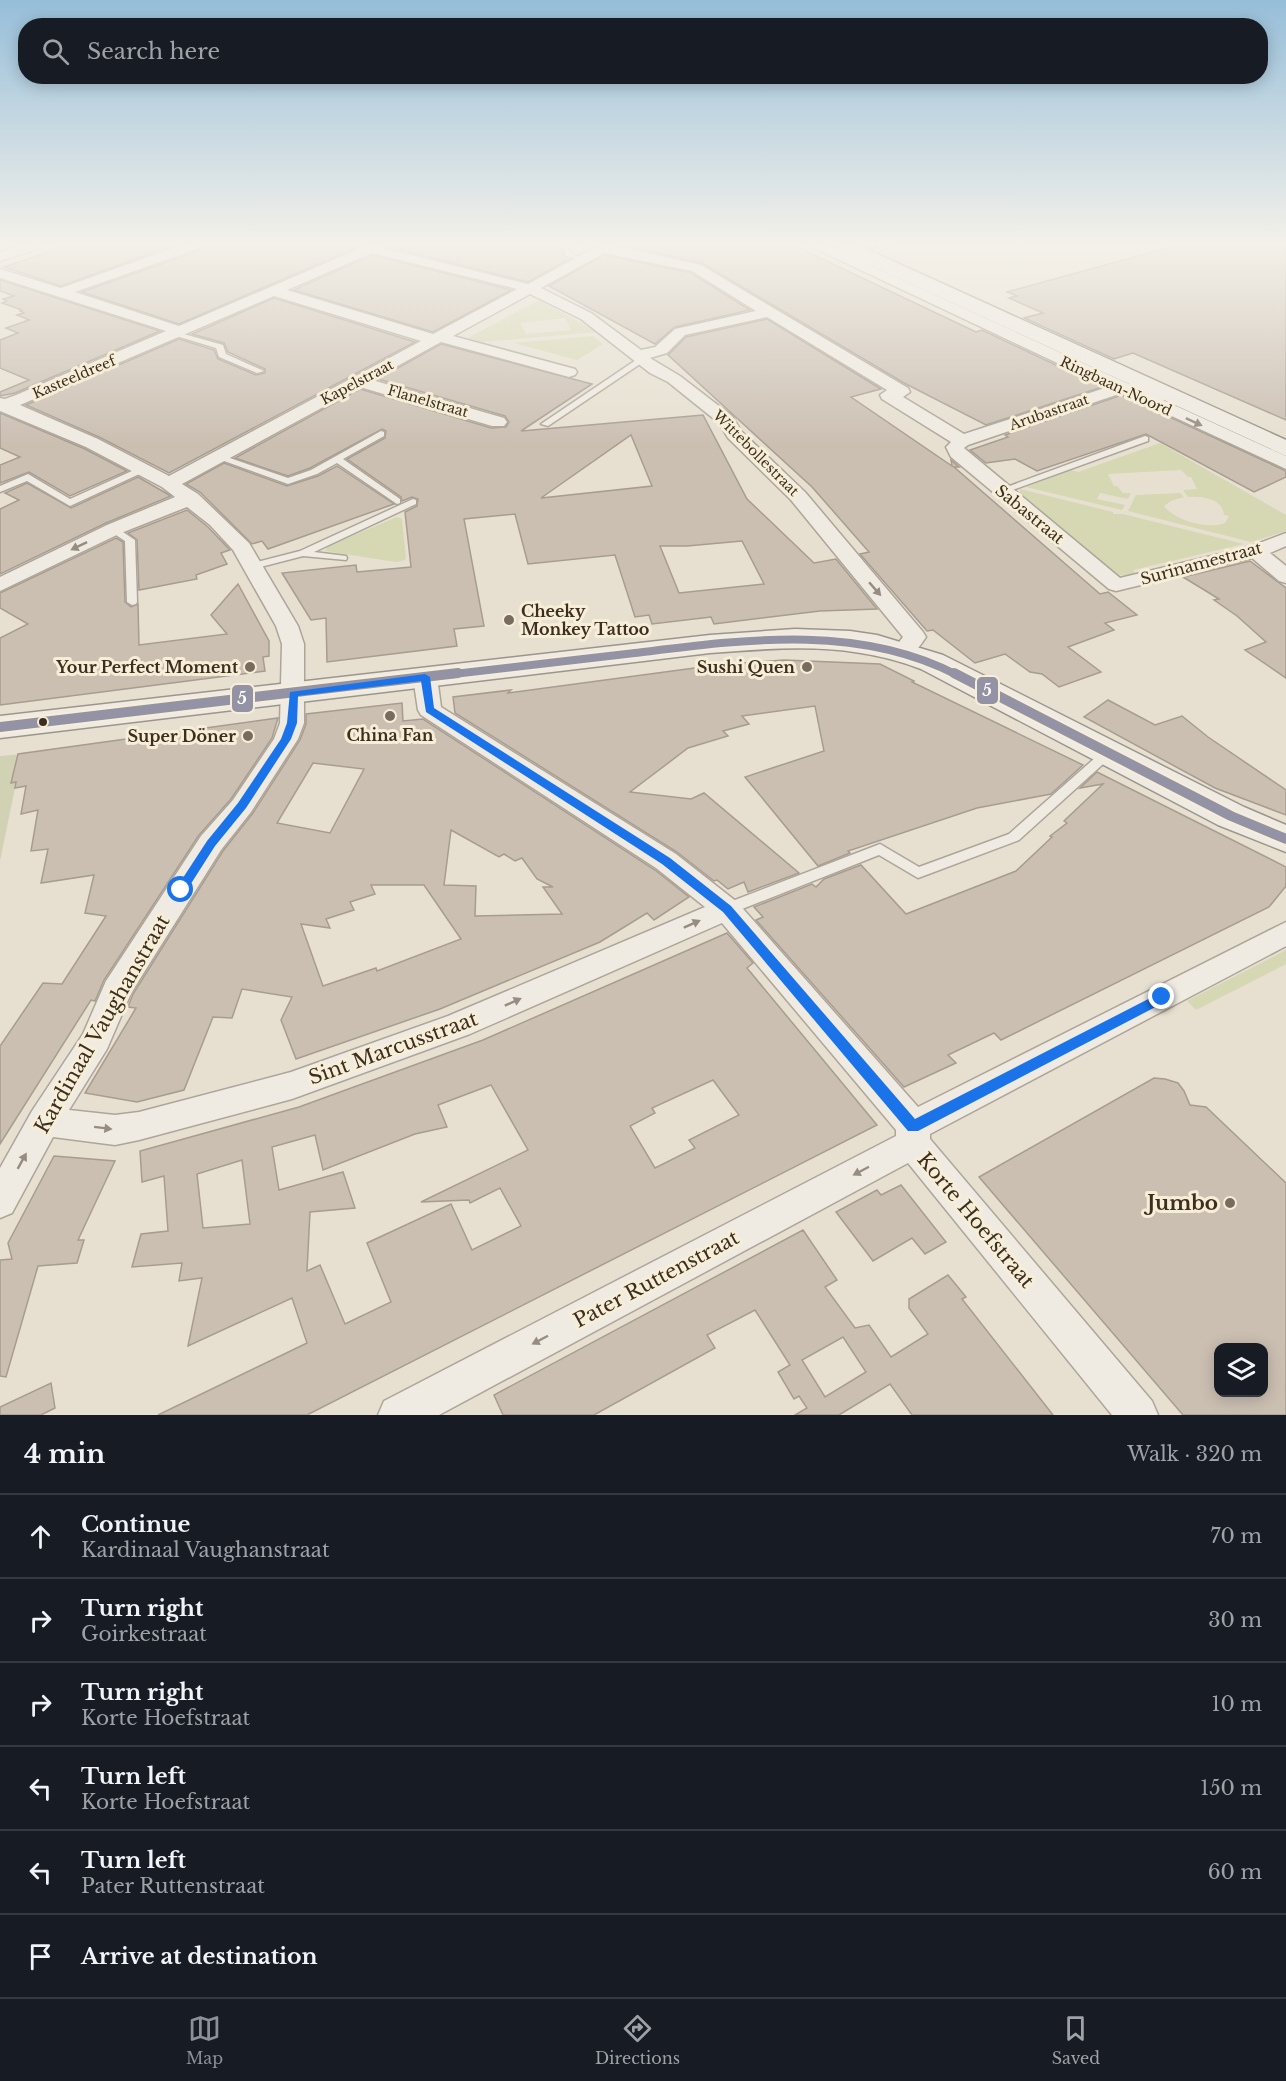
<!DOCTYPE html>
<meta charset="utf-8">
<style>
:root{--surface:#171b24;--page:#20242c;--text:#f1f3f6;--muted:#9ea1a6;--line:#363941;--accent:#8c9099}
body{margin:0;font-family:"Libre Baskerville",serif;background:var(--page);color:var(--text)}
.controls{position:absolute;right:18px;bottom:18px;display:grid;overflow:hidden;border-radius:12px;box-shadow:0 3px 15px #0003}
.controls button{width:54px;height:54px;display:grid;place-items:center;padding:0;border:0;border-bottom:2px solid var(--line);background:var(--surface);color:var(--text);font:30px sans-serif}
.stop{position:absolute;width:18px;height:18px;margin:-14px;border:4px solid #1a73e8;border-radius:50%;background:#fff}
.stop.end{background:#1a73e8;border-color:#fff;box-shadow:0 2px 6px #0008}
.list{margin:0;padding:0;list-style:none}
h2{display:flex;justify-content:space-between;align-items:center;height:78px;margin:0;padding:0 24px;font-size:26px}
h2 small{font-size:20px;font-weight:400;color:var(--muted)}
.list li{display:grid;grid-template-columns:39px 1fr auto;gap:18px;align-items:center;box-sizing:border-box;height:84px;padding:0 24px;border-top:2px solid var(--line)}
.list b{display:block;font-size:22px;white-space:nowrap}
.list p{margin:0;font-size:20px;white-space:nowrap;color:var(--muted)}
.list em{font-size:20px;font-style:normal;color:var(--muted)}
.icon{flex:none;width:33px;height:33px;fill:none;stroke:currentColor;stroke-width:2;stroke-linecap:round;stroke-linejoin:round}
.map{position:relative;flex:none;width:1286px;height:1415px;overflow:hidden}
.search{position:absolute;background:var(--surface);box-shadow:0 3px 15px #0003;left:18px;right:18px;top:18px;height:66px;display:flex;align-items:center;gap:15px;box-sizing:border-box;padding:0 21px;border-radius:24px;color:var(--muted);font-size:22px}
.sheet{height:582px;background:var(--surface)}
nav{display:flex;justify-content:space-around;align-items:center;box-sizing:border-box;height:84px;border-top:2px solid var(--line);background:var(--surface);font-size:16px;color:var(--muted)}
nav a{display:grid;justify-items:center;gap:3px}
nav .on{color:var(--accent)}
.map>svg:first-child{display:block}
</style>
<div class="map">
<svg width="1286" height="1415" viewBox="0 0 1286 1415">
<rect width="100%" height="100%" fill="#e7e0d1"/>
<g fill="#d6d7b3" fill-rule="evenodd">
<path d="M539,300L597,332L482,342L468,338ZM565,318L571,330L526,334L520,323Z"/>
<polygon points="593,336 603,344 577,360 514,343"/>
<path d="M1160,443L1286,515V531L1251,542L1128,511L1136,495L1180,493L1184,497L1171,501L1164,506C1174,520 1208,530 1225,523L1229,516L1224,515C1222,498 1203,496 1188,497L1183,490L1197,489L1191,477H1188L1181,470L1108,474L1114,486H1117L1123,493H1131L1128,499L1100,493L1097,499L1125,505L1122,510L1026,487L1071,470L1078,472Z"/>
<path d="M1020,489L1113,512V514H1123L1244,544L1133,570L1136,574C1127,576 1120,576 1111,573L1020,496Z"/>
<polygon points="397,517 402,519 406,557 405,560 396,562 325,551 328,546"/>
<polygon points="1286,950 1286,964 1196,1010 1187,1001"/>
</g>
<polygon fill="#d1d1b3" points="22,754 0,861 0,756"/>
<g fill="#cbbfb2" stroke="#a89c90" stroke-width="1.5" fill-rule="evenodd">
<polygon points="66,246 172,246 61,286 4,267"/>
<polygon points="201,246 360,246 179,324 82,292 198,251"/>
<polygon points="387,246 560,246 565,257 569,259 528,282"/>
<polygon points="626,246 795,246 976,332 982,330 1102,387 986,425 904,383 702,263"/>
<polygon points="1174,246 1286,246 1286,420 1133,353 1114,359 1024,318 1043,313 1009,298 1017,296 1007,292"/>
<polygon points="372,255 511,290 433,332 294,290"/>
<polygon points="604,255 691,273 750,310 675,327 655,344 549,286"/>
<polygon points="0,280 160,331 15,393 0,396 0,392 29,380 0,368 0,340 18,333 6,328 29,320 17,315 24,313 20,311 22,310 2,303 7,301 3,299 14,296 0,291"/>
<polygon points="274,298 415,342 169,473 99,437 26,405 179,339 214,350 218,359 256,375 265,373 265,369 228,352 224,343 192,334"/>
<polygon points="767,319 881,389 851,397 952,466 951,460 959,467 954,467 1100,594 1108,592 1137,615 1105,623 1114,630 1068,647 1101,672 1059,687 1042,674 1030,672 1005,654 975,663 933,630 927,631 860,554 869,552 812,487 668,355 686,337"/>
<path d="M441,344L592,384L521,431L703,415L747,499L814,563L836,559L877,609L820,611L714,624L711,617L652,624L649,615L635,617L615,555L528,564L515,514L464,519L484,626L454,629L457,646L327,662L326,618L311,620L282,573L356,565L357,572L411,567L405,512L417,506L418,499L412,497L402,501L401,497L347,459L385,438L386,431L382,429L310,468L288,476L235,458L360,389L491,428L506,427L509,422L505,416L378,379ZM631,435L652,486L541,498ZM742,541L764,584L679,593L660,546H687Z"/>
<polygon points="1122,395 1286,471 1286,477 1254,492 1146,434 1037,471 1015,459 986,463 970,450 1008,437 1005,435"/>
<polygon points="0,413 85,449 127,471 70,496 29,472 0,483 0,465 20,457 0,448"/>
<polygon points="224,463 287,486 318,476 337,466 394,504 268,549 262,541 252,544 200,492 186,484"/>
<polygon points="138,477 171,496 106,523 0,574 0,509 19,500 5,493 27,483 71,508"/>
<polygon points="187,510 208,527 230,550 221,553 227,564 196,575 197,579 139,590 137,540 128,533"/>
<polygon points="116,538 123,542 125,602 131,607 138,604 139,645 227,634 211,615 238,584 269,641 269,656 263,657 265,671 0,705 0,638 28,624 0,608 0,593"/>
<polygon points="1250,561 1286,588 1286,678 1245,650 1266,642 1237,616 1214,600 1219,599 1183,577"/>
<polygon points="784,660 880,664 914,681 912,682 1083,765 1051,794 977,808 848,851 850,853 818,866 745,777 824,751 815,706 742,716 749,724 723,731 728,736 688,748 630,792 691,799 704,793 799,873 748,892 744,882 728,889 717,880 714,881 677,852 455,713 453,697 511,690 508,693 717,665"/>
<polygon points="1108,700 1155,725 1182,716 1208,737 1286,790 1286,815 1215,788 1084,717"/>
<path d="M402,703L403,721L423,719L655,870L689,897L654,920L647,913L600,942L440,1009L296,1059L281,1020L292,997L242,989L232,1018L213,1017L184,1090L137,1102L85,1093L136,1008L128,1007L133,994L223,851L253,813L300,740L306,724V714ZM313,763L364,769L330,833L277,823ZM451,830L499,857L504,854L515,861L522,858L537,879L553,887H543L562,914L475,916L476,886L444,885ZM371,885H424L461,939L377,971L376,968L323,986L301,924L330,928L326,919L354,910L350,902L375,894Z"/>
<polygon points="278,718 272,738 231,799 199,835 104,980 95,1001 91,1000 0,1144 0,1046 43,983 62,984 106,916 85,913 94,875 41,883 48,849 31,851 38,810 21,814 26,786 15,788 16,782 11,783 18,754"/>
<polygon points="1097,772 1286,867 1286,886 1269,907 1001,1040 994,1033 948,1055 956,1063 904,1087 756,920 763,917 754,907 812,884 816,887 824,879 861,865 906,914 1016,871 1052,837 1050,836 1067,823 1064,821 1103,784 1080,788"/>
<path d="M727,933L753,963L747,968L877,1125L307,1415H158L307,1343L292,1298L188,1346L202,1278L179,1281L182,1263L132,1267L141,1234L168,1231L164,1176L142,1182L140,1151L299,1107L483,1040ZM713,1080L739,1115L689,1140L695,1148L655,1168L630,1126L655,1113L652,1108ZM491,1085L528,1150L421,1202L469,1200L470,1203L500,1188L521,1226L472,1250L451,1204L367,1243L391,1302L345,1324L320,1265L307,1271L310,1212L355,1208L343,1172L279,1190L272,1147L315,1135L323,1170L415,1134L447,1127L438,1105ZM242,1160L250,1224L203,1228L197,1174Z"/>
<path d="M1154,1078L1165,1079L1178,1083L1184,1091L1190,1105L1206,1107L1286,1183V1415H1183L979,1177ZM1218,1347H1263V1392H1218Z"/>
<polygon points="54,1156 115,1161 78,1240 84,1240 77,1263 38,1266 6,1377 0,1376 0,1260 12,1259 8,1243"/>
<polygon points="901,1185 946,1242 925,1254 912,1238 873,1261 836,1212 877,1190 881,1195"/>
<path d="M803,1230L837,1280L825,1287L855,1328L869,1325L891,1357L928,1334L909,1308V1299L948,1275L966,1297L962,1299L1053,1415H912L890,1384L839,1415H795L807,1408L799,1396L794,1399L778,1372L790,1365L755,1310L707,1335L715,1348L594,1415H503L494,1395ZM843,1337L866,1372L825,1397L802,1360Z"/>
<polygon points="51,1383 55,1408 41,1415 0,1415 0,1407"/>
</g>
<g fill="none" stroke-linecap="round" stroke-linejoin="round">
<g stroke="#ada599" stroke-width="3">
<g id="lane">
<polygon points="562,246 568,246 572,254 588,259 585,261 567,256"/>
<polygon points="880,246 890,246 876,252 873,250"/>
<polygon points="173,331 223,345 226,354 264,371 257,373 219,357 216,348 173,335"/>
<polygon points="639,358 646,360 548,426 541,424"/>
<polygon points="381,431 384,432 384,436 343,459 400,499 400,503 397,504 337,463 317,474 288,484 213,457 218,454 221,455 288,478 311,470"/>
<polygon points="1145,436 1148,437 1148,441 1004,493 1001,494 996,491"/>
<polygon points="143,466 148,469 146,471 70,506 27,481 0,492 0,486 28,474 70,499"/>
<polygon points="413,499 416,500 416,504 314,552 346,556 347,558 346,560 303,556 253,569 248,566 249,564 300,551"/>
<polygon points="114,526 135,540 137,602 136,604 132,605 127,602 125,541 110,531 110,527"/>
<polygon points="1108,749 1112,750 1114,753 1112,756 1019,840 918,878 879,855 732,913 727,914 722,913 720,909 722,905 880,844 919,867 1009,834 1104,750"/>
</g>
</g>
<g stroke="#ada599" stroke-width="3">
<g id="street">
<polygon points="18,246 39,246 37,249 0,261 0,252"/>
<path d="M179,246H199L197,249L75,292L179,326L366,246H385L383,248L528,284L598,246H615L701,265L908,388L910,392L903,397L964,434L1108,387L810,246H828L1129,384L1178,392L1180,396L1178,400H1163L1286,456V469L1122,393L968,445L964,448L1120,578L1249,547L1286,533V546L1270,553L1286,566V583L1279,581L1252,558L1116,591L1109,589L951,457L946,447L951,442L882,399L880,395L887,390L767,317L685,335L667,353L650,358L680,376L732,416L741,431L805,492L923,632L926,637C918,649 911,660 895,656L892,651L903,637L791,500L728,438L719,423L668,382L650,373L581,319L530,294L453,336L575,369L577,372L575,375L569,377L441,342L372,380L504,418L507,422L504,426H492L360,387L182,484L198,494L249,543L298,626L304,644V723L298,739L251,812L221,850L131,993L107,1049L69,1110L115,1115L139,1112L291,1072L448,1016L705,907L656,868L421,715L418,710L413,677L417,672L425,670L433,672L437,677L441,707L676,854L737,902L918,1107L1286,922V946L930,1134V1139L1152,1401L1158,1415H1112L908,1163L439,1415H378L384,1401L896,1136V1130L722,923L470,1034L292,1099L139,1140L115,1145L53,1137L12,1213L0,1218V1168L32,1111L83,1034L106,981L201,836L233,800L274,739L280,723L282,644L276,626L233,550L210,525L187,507L121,533L0,591V577L107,525L175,497L162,487L86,447L0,411V398L5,399L16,395L166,331L0,278V269L61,288ZM372,253L517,289L433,334L287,290ZM604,253L692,271L756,311L675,329L655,347L641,350L591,313L541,288ZM274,296L421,341L169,476L98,439L20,405Z"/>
</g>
</g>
<g stroke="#9c958a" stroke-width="3">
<g id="secondary">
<polygon points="835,246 860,246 1286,440 1286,456 837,250"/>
<path d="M795,629L850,631L877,635L943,655L1244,807L1286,825V852L1218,825L921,669C850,642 784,647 710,653L0,738V716L710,635Z"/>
</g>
</g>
<use href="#lane" fill="#efebe3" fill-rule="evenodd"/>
<use href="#street" fill="#efebe3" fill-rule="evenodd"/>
<use href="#secondary" fill="#efebe3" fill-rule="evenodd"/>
<g stroke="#f7eed8" stroke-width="11">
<path id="bus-1-far1" d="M445,675C508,668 572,660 635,653C743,640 857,623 957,675"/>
</g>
<g stroke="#f7eed8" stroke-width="14">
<g id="bus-1">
<polyline points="954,673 1231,816 1286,839"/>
<polyline points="0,727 458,673"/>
</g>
</g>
<use href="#bus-1-far1" stroke="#9493a6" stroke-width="8"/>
<use href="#bus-1" stroke="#9493a6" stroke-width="10"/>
</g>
<defs><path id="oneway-solid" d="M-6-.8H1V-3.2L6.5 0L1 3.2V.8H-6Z" transform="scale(1.5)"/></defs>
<g fill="#968c82">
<use href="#oneway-solid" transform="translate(1194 422) rotate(25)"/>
<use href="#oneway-solid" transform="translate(79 546) rotate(154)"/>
<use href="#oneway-solid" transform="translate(875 589) rotate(49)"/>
<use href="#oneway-solid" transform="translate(692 924) rotate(-24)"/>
<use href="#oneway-solid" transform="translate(513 1002) rotate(-24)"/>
<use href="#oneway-solid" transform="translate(103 1128) rotate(7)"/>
<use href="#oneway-solid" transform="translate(22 1161) rotate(-61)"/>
<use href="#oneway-solid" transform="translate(861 1171) rotate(152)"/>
<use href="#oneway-solid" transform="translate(540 1340) rotate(152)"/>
</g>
<linearGradient id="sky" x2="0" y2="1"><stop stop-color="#96bed9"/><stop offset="0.55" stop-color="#f4f1ea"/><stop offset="1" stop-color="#f4f1ea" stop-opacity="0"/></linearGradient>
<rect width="1286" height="444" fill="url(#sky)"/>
<polygon fill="#1a73e8" points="425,674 430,677 434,708 670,858 731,906 915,1119 1158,994 1167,994 1169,997 1167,1001 918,1131 908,1131 723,912 662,864 426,712 421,681 298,696 297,723 291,739 246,808 215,846 185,893 177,893 177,887 207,841 238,803 281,739 287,723 290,692"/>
<g fill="#786c5e" stroke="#f7eed8" stroke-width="2">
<circle cx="509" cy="620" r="6"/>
<circle cx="250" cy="667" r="6"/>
<circle cx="807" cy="667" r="6"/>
<circle cx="390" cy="716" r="6"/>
<circle cx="248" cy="736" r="6"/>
<circle cx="1230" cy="1203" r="6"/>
</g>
<circle fill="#3d2e20" stroke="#f7eed8" stroke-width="2" cx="43" cy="722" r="5"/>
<g text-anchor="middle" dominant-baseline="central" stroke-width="6" stroke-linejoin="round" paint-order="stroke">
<g font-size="14" fill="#3d2e20" stroke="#f7eed8">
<text transform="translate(74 377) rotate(-23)">Kasteeldreef</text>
<text transform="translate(357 382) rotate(-28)">Kapelstraat</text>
<text transform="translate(1116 386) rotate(25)">Ringbaan-Noord</text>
<text transform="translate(428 401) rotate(16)">Flanelstraat</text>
<text transform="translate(1049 412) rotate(-19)">Arubastraat</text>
<text transform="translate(756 453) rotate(45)">Wittebollestraat</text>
</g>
<g font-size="16" fill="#3d2e20" stroke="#f7eed8">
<text transform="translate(1030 514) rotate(39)">Sabastraat</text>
<text transform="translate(1201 563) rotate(-15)">Surinamestraat</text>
</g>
<g font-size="16" font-weight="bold" fill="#3d2e20" stroke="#f7eed8" text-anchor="end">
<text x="521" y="611" text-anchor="start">Cheeky<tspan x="521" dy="18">Monkey Tattoo</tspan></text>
<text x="238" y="667">Your Perfect Moment</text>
<text x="795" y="667">Sushi Quen</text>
<text x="390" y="735" text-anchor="middle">China Fan</text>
<text x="236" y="736">Super Döner</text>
</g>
<g font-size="20" fill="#3d2e20" stroke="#f7eed8">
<text transform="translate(102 1024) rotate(-60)">Kardinaal Vaughanstraat</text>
<text transform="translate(393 1048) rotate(-20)">Sint Marcusstraat</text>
<text transform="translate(976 1220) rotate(50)">Korte Hoefstraat</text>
<text transform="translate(656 1279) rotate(-28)">Pater Ruttenstraat</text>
</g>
<g font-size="20" font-weight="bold" fill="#3d2e20" stroke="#f7eed8" text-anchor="end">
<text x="1218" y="1203">Jumbo</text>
</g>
</g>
<g stroke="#f7eed8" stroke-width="2">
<rect x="976" y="676" width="23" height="29" rx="6" fill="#9493a6"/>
<rect x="231" y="684" width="23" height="29" rx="6" fill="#9493a6"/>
</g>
<g font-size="16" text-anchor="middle" font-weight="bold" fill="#fff">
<text x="987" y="696">5</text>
<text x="242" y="704">5</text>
</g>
</svg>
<div class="controls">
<button><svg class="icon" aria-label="layers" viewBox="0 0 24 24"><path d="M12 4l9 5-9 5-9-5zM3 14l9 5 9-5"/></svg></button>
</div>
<div class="stop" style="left:181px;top:890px"></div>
<div class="stop end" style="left:1162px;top:997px"></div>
<div class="search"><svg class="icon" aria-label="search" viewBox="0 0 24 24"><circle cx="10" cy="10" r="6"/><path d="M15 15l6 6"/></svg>Search here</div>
</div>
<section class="sheet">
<h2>4 min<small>Walk · 320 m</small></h2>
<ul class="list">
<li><svg class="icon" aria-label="ahead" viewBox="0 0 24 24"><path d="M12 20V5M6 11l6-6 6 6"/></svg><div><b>Continue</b><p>Kardinaal Vaughanstraat</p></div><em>70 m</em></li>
<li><svg class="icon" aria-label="right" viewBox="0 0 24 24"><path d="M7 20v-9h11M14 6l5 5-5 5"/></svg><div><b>Turn right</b><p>Goirkestraat</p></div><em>30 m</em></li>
<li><svg class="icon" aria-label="right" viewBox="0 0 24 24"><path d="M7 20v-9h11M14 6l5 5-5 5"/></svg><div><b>Turn right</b><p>Korte Hoefstraat</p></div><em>10 m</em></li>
<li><svg class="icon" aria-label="left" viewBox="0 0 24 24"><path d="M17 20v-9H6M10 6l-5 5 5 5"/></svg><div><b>Turn left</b><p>Korte Hoefstraat</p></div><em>150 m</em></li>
<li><svg class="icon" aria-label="left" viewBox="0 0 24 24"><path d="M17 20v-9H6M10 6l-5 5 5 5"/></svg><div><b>Turn left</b><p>Pater Ruttenstraat</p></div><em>60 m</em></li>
<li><svg class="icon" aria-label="arrive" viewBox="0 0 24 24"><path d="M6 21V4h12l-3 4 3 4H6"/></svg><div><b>Arrive at destination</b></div></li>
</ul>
</section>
<nav>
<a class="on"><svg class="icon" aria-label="map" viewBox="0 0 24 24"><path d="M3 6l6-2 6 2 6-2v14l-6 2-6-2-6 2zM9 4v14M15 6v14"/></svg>Map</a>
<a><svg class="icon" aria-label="directions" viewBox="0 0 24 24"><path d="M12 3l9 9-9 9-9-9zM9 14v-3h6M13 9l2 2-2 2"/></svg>Directions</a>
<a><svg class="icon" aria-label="saved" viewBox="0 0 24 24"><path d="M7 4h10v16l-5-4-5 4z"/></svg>Saved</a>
</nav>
